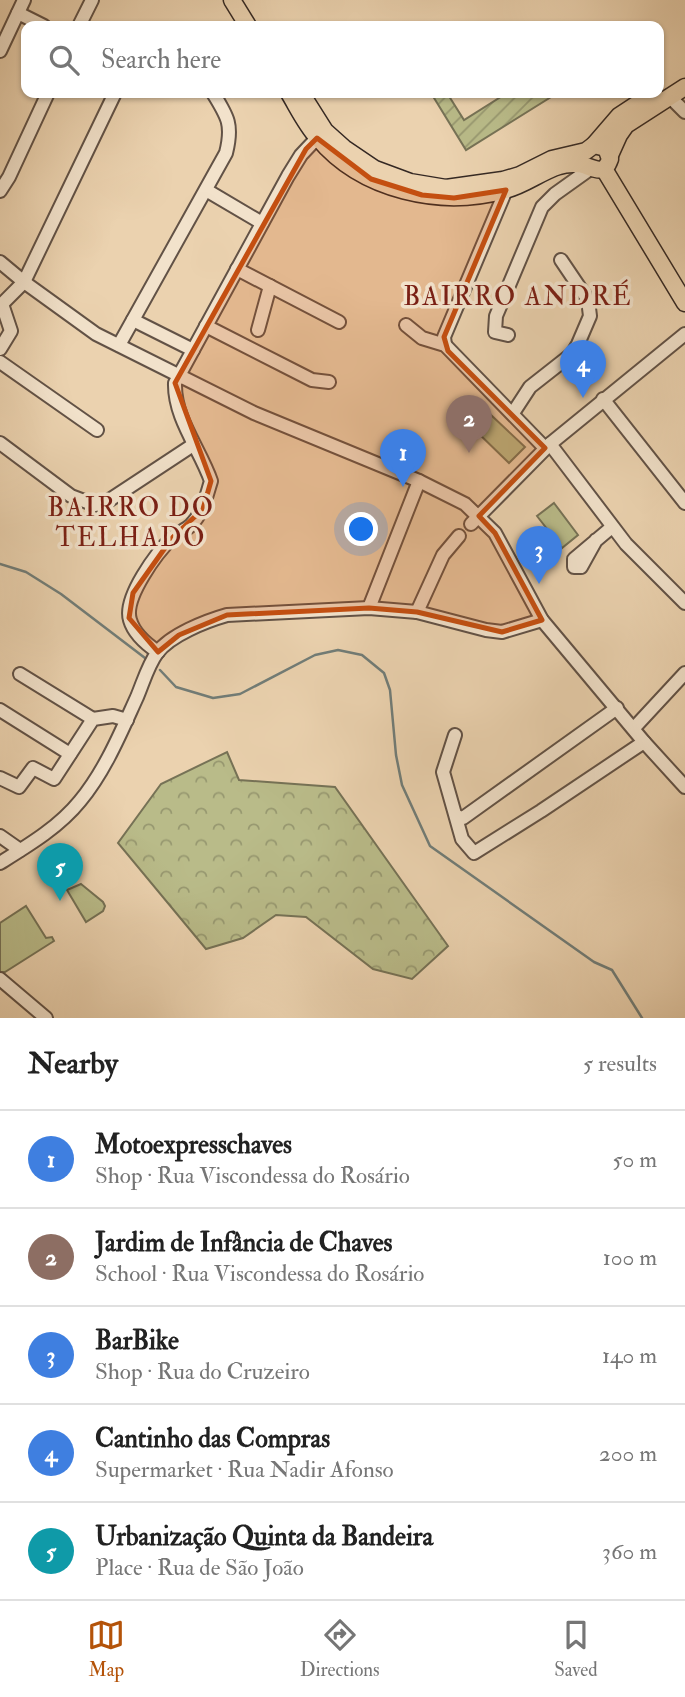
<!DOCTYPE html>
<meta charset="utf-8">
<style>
:root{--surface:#fff;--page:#f2f2f2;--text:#222;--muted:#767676;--line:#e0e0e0;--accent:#b45309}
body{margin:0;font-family:"IM FELL Double Pica",serif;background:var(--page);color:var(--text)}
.you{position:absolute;left:362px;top:530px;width:24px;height:24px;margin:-18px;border:5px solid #fff;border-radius:50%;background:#1a73e8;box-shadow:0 0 0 10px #1a73e833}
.badge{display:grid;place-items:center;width:46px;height:46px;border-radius:50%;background:var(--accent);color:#fff;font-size:23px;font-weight:700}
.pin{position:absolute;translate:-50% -58px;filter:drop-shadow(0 2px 4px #0008)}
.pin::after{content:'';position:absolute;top:37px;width:24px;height:21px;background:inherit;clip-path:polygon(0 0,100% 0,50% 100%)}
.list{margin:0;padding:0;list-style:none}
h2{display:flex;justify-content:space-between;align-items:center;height:91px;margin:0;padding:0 28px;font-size:30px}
h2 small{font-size:23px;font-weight:400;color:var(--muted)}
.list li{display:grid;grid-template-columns:46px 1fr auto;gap:21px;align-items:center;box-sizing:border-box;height:98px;padding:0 28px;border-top:2px solid var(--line)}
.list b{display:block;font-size:26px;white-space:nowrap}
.list p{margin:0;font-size:23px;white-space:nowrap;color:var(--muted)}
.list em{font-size:23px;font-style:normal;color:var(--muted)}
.icon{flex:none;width:38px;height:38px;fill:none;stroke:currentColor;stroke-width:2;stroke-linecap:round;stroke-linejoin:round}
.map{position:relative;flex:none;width:685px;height:1018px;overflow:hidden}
.search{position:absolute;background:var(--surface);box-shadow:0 2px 5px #0004;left:21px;right:21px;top:21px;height:77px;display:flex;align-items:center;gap:18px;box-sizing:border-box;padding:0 24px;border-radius:14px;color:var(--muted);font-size:26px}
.sheet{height:581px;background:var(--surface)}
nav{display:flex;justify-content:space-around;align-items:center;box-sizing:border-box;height:98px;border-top:2px solid var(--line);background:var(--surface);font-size:19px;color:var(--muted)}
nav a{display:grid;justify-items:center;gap:4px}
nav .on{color:var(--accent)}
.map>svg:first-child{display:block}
</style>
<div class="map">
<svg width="685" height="1018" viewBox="0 0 685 1018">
<defs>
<pattern id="forest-crowns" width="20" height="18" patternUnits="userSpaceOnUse" patternTransform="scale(1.75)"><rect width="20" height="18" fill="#b9bb89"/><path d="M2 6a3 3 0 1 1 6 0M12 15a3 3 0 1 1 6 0" fill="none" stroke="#979870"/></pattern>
<pattern id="garden-furrows" width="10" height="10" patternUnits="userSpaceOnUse" patternTransform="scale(1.75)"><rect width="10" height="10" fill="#b9bb89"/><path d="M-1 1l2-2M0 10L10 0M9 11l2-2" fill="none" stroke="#979870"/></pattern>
</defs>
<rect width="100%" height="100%" fill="#ebd2af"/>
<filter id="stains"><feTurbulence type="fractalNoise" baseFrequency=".00286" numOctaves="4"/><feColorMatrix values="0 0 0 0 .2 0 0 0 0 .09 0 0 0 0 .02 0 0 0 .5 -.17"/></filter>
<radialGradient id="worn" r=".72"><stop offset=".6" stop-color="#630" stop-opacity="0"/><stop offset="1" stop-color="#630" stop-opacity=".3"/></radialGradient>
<polygon fill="url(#forest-crowns)" stroke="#767256" stroke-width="2" points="227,752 239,780 335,787 448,946 412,979 373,969 306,917 276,915 243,938 206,949 118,843 161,784"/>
<g fill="#b9bb89" stroke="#767256" stroke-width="2">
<polygon points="491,415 525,447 509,463 476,431"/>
<polygon points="554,503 578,535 562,548 537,516"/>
<polygon points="81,884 103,902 105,906 103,911 86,922 67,890"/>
<polygon points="26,906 46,938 52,937 54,941 5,972 0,972 0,923"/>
</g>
<polygon fill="url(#garden-furrows)" stroke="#767256" stroke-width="2" points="431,93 447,93 464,120 507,93 548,93 551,97 466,150"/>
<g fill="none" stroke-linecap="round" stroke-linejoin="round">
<g stroke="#717d78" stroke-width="2.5">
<polyline points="0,564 26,572 61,594 145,658"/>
<polyline points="160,670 176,687 213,698 240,694 315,655 338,650 362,655 384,673 390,690 396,755 402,785 430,846 594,962 612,970 642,1018"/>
</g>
<g stroke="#625246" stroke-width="16">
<g id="minor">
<polyline points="18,13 44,26"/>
<polyline points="79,26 92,0"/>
<polyline points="0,51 24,0"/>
<polyline points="669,96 685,112"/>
<polyline points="206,190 262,223"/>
<polyline points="0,191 9,177 48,93"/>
<polyline points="0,262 24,282 96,334 254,413 419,481 465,504 495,533 542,620 644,742 685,787"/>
<polyline points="237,269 339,322"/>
<polyline points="0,306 24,282 115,93"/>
<polyline points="133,320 193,350"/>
<polyline points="406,325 422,338 445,345 545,448"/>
<polyline points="206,326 312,380 329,382"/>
<polyline points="258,330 270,286"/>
<polyline points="508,335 495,332 496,316 542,207 555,194 590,169"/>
<path d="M119,345L226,153C233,125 228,117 213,93"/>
<polyline points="445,345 444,337 506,190"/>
<polyline points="0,349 11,331 2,304"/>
<polyline points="0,362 97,430"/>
<polyline points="603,399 685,503"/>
<polyline points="513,413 530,387 572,354 578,344 590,316 588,300 561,260"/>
<polyline points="0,443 71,496 95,505 108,501 193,445"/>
<polyline points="550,444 626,544 685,603"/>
<polyline points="471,524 550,444 685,334"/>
<polyline points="596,540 581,567 574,567 574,559 612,527"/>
<polyline points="369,608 419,481"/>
<polyline points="417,612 443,555 459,536"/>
<path d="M158,652C146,644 134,634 130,620C123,598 157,552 173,537C179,532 186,530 191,525C203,513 206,497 211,481C200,449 174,418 175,383L288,176L301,155L317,138"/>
<polyline points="20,674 93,719"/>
<polyline points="0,710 70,754"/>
<polyline points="634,728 685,673"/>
<polyline points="455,735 443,772 462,839 474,853 541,811 644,742"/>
<polyline points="0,778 19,787 33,768 54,779 93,719 113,716 127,720"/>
<polyline points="456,816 463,818 617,708"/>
<polyline points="0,836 20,850"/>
<path d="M0,863C29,845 59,827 80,801C105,771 121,732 137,697C143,683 148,665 157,653C170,635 206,621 227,615L369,608L417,612L486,630L502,632L542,620"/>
<polyline points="0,979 46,1018"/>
</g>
</g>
<g stroke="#342823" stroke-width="19">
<g id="major">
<polyline points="232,0 248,26"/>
<path d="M289,93C298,108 306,125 318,138C362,191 441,208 505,190C525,185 540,172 559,166C566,164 579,163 586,166C597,170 605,174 610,159L606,148L594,145L586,151L552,159L520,175L503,180L446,188L410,182L375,169L344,148L325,131L301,93"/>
<polyline points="594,145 619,116 654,93"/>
<polyline points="610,155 619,135 626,125 685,87"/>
<polyline points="604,169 685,303"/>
</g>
</g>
<use href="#minor" stroke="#f2e2cb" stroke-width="12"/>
<use href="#major" stroke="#ebd2af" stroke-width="16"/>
</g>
<path fill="#c44f11" fill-opacity="0.2" stroke="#c44f11" stroke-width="5" stroke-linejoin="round" d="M317,138L371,179L422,195L454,198L506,190L444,337L448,351L545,448L479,516L495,533L542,620L502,632L417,612L369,608L227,615L179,635L158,652L129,618L133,593L172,538L203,509L211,481L175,383L306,149Z"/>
<g text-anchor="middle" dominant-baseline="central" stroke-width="7" stroke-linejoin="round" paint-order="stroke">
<g font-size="26" letter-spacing="2" fill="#7a1f14" stroke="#f2e2cb">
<text x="518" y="297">BAIRRO ANDRÉ</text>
<text x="131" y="508">BAIRRO DO<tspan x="131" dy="30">TELHADO</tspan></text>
</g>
</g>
<rect width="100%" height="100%" filter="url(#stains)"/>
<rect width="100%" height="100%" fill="url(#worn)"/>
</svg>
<div class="you"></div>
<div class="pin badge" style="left:403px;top:487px;background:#3f7fe0">1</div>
<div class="pin badge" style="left:469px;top:453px;background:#8d6e63">2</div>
<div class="pin badge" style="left:539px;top:584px;background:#3f7fe0">3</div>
<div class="pin badge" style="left:583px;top:398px;background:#3f7fe0">4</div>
<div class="pin badge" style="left:60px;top:901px;background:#0f9aa8">5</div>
<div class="search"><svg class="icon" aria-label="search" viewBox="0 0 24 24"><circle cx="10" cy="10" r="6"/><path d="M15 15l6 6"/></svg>Search here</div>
</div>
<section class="sheet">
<h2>Nearby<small>5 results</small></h2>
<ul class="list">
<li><span class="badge" style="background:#3f7fe0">1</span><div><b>Motoexpresschaves</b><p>Shop · Rua Viscondessa do Rosário</p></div><em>50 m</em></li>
<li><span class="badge" style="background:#8d6e63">2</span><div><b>Jardim de Infância de Chaves</b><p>School · Rua Viscondessa do Rosário</p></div><em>100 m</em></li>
<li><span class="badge" style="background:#3f7fe0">3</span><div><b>BarBike</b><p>Shop · Rua do Cruzeiro</p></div><em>140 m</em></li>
<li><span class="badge" style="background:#3f7fe0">4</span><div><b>Cantinho das Compras</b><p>Supermarket · Rua Nadir Afonso</p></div><em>200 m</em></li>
<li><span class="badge" style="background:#0f9aa8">5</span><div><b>Urbanização Quinta da Bandeira</b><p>Place · Rua de São João</p></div><em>360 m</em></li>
</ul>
</section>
<nav>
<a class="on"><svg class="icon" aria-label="map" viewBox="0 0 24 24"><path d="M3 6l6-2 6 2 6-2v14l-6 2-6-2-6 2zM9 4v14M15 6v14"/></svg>Map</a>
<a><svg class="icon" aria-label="directions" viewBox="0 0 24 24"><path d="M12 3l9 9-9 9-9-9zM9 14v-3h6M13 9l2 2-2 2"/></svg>Directions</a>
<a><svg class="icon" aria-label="saved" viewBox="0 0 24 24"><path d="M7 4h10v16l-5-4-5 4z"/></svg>Saved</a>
</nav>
